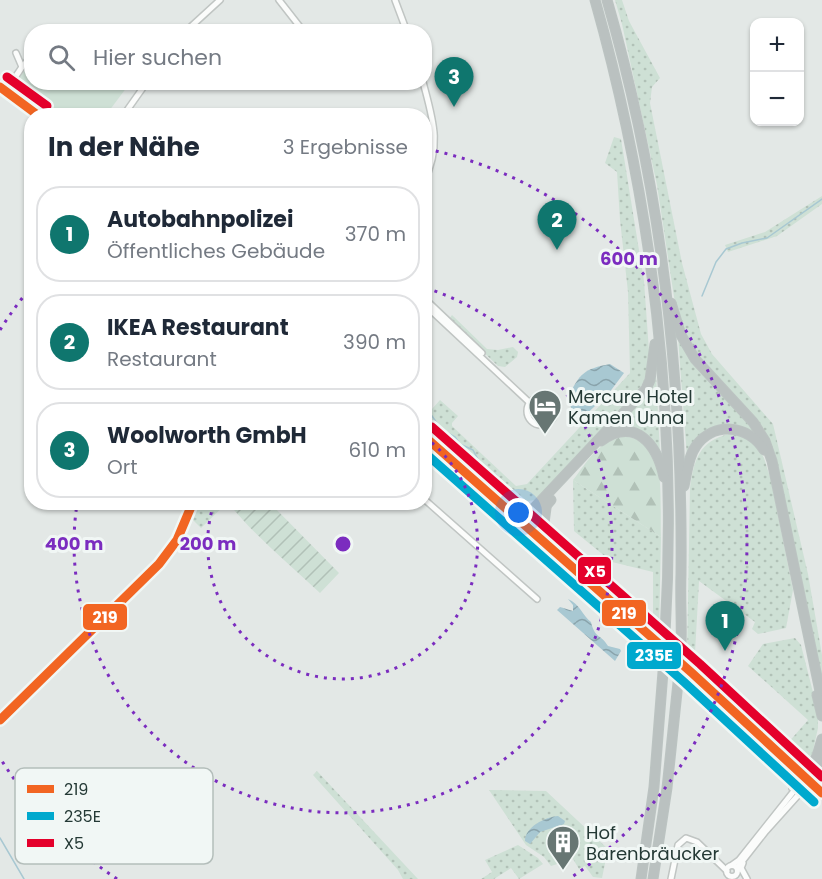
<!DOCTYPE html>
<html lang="de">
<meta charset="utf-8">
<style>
:root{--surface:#fff;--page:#f2f2f3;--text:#1f2937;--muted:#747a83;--line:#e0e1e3;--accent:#0f766e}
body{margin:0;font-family:Poppins,sans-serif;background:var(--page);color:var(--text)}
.controls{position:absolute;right:18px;top:18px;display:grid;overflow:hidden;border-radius:12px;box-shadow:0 2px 4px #0004}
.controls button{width:54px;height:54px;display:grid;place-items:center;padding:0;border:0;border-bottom:2px solid var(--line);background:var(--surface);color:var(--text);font:30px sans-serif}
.you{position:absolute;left:519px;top:513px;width:21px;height:21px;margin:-15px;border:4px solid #fff;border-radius:50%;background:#1a73e8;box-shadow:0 0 0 9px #1a73e833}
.badge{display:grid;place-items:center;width:39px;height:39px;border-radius:50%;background:var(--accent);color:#fff;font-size:20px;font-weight:700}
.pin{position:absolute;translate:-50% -50px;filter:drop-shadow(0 2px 3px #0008)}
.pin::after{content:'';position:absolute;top:32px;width:21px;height:18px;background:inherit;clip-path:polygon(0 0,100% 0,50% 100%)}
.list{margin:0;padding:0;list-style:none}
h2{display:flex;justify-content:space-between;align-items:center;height:78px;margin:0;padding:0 24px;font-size:26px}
h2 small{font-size:20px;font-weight:400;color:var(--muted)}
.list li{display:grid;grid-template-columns:39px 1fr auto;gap:18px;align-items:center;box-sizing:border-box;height:96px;margin:0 12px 12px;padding:0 12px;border:2px solid var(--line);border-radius:24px}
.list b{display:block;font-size:22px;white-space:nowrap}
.list p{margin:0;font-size:20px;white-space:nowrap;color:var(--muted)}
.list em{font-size:20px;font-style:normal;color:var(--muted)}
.icon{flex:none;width:33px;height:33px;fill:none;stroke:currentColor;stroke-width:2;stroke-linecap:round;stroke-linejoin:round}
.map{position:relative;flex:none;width:822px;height:879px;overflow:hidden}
.search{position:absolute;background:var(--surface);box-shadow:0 2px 4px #0004;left:24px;top:24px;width:408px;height:66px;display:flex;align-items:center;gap:15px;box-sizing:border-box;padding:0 21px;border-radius:24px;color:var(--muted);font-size:22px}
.panel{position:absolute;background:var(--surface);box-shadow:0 2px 4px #0004;left:24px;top:108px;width:408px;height:402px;border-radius:24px}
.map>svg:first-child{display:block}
</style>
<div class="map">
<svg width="822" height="879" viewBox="0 0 822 879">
<defs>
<pattern id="grass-dots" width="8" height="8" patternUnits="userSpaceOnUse" patternTransform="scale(1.5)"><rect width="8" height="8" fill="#cee0d5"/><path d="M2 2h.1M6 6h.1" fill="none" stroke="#b1c1b7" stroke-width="1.8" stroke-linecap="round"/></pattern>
<pattern id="forest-firs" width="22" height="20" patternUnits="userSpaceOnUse" patternTransform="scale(1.5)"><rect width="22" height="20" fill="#cee0d5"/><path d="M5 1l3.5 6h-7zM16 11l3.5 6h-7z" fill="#b1c1b7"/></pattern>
<pattern id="garden-furrows" width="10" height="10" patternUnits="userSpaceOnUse" patternTransform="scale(1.5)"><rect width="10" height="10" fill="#cee0d5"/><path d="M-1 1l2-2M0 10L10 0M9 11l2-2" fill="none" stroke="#b1c1b7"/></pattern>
<pattern id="water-waves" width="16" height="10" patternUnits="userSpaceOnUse" patternTransform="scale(1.5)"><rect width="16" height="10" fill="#a8c8d2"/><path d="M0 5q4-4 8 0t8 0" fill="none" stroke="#89a3ab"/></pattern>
</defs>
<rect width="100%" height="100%" fill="#e3e8e6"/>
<g fill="url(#grass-dots)">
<polygon points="615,0 622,0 629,21 660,78 652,87 650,103 682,263 701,334 712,354 773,424 808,574 822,655 822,693 764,433 698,356 685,334 676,310 657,185 622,24"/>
<polygon points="614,137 621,139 644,281 650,365 643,384 567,468 535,500 514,503 425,424 424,403 432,409 440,400 458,416 452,423 452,426 516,486 527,484 630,373 628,292 620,220 617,172 605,163"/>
<polygon points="822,196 822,204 777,236 728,252 725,245 765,232"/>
<polygon points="452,315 487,349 498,350 513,347 518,352 517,357 505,367 498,366 449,319"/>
<polygon points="678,337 758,435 713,431 687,457"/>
<polygon points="654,374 656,374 660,453 648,438 608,433"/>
<path d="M729,434L744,436L756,444L764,458L771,480L793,590L786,628L758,634L752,629L755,622L699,581L695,653L692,660L687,656L690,488C694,460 699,441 729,434Z"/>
<polygon points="573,480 661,537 659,632 653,627 653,572 612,562 574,531"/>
<polygon points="198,503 198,502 227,503 201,528 193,520 192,515"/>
<polygon points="795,638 801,645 818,712 818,728 812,755 804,758 787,744 808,720 748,666 763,644"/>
<polygon points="317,771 418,879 403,879 398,870 313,775"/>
<polygon points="489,790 546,791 608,849 602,878 593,877 585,866 579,869 573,859 551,866 544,857 526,845"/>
<polygon points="518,845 538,858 543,864 519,879 511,868 494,879 481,879 492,872 485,860"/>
</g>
<path fill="url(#forest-firs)" d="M626,436C637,439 647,442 654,453C663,469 660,517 661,537L573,480C590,458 597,442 626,436Z"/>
<path fill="url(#garden-furrows)" d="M230,503H270L339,573L320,593C289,564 256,537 229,504Z"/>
<polygon fill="#cee0d5" points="31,61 32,82 130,83 106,115 64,115 15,84"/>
<g fill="url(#water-waves)">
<path d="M610,364L624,373L609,393L581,419L574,418L568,397C580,373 584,369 610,364Z"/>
<path d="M568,599C579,603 583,616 591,622C595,639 601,634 608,646L620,649L621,651L615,661L557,610L560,607L573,611V605Z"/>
<path d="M558,816L565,821L564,824L540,832L530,844L525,841C525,827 545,817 558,816Z"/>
</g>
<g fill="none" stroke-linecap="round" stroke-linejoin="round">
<g stroke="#a8c8d2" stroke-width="1.5">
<polyline points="702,296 716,262 726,249 742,243 767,238 822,199"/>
<polyline points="424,411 432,416 442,430 455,437 460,444 473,450 481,465 496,475 502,485 517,495"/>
<polyline points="0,838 24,879"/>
</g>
<g stroke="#c0c5c3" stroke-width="8">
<g id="street">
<polyline points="279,0 304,32"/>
<polyline points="395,0 407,32"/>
<polyline points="185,32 220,0"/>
<polyline points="22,67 32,55"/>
<path d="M423,82C433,120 442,145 424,182"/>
<polyline points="6,91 22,67 16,53"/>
<polyline points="123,116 147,82"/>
<polyline points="424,298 482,353"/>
<polyline points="424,304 530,403"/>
<circle cx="541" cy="411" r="14"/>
<polyline points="424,499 537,599"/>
<polyline points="325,502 337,506 366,502"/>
<polyline points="0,720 159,564 177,540 193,502"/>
<polyline points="789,767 794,774 792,788"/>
<polyline points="743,863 741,868 747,879"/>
<polyline points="732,865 739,860 805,777"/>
<circle cx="732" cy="871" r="5.5"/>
<polyline points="737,868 766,831 810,782"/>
<polyline points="671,879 678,845 686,838 697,842 727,871"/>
</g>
</g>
<g stroke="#c0c6c4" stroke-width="10">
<g id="secondary">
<polyline points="0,87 40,116"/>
<polyline points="424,427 526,517"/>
<polyline points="424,436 521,522"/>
</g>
</g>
<g stroke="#bcc4c2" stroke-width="10">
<g id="primary">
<polyline points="529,520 563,552"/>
<polyline points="524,524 692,673 822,793"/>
<polyline points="711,684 822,783"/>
</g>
</g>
<g stroke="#bcc4c2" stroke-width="11">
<g id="highway">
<path d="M595,0C653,205 678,421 665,634"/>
<path d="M607,0C661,186 683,382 681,574C680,599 682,623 681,647"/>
<polyline points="671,303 681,335 695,359 753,422 765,441 772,461 822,701"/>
<path d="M601,441C636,416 657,445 664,477"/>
<path d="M684,486C687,473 688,457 696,446C714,421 749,425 764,450"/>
<polyline points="546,508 544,523 550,540"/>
<polyline points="521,522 646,389 650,380 655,344"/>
<polyline points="527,528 551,500"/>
<polyline points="817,695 822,716"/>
<polyline points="805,777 817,756 822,739"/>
<polyline points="810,782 822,761"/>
<polyline points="641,879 654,787 664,659"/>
<polyline points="653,879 667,788 679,673"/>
</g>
</g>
<use href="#street" stroke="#fbfcfb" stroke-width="5"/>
<use href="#secondary" stroke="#fbfcfb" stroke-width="8"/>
<use href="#primary" stroke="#ced4d3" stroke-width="8"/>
<use href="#highway" stroke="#bac1c0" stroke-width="9"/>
<g stroke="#bcc4c2" stroke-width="11" stroke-linecap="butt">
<g id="highway-bridge">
<polyline points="664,659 665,634"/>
<polyline points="679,673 681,647"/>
</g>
</g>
<use href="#highway-bridge" stroke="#bac1c0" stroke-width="9"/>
<g stroke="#f1f7f5" stroke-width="14">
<g id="bus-1">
<polyline points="0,87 39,116"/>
<polyline points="424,436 692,673 822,793"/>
<polyline points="0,720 159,564 177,540 193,502"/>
</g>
</g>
<g stroke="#f1f7f5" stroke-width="14">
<polyline id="bus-2" points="424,452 684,682 814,802"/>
</g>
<g stroke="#f1f7f5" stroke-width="14">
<g id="bus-3">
<polyline points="7,77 47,106"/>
<polyline points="432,427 700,664 822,777"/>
</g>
</g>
<use href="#bus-1" stroke="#f26522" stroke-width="9"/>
<use href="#bus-2" stroke="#00a9ce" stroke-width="9"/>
<use href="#bus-3" stroke="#e4002b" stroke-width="9"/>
</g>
<g fill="none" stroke="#7b2cbf" stroke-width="3" stroke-dasharray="3 6">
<path d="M425 437A135 135 0 1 1 214 503"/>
<path d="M426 288A269 269 0 1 1 77 504"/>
<path d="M117 879A404 404 0 0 1 0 758M0 330A404 404 0 0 1 31 287M427 149A404 404 0 0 1 569 879"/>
</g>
<defs>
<g id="hotel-pin" transform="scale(1.725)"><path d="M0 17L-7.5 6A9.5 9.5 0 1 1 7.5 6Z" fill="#677673" stroke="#f1f7f5"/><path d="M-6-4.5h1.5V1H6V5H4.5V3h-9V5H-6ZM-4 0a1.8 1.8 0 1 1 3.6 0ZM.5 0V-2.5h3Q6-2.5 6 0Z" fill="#fff"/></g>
<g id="building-pin" transform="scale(1.725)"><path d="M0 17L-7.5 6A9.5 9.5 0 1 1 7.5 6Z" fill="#677673" stroke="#f1f7f5"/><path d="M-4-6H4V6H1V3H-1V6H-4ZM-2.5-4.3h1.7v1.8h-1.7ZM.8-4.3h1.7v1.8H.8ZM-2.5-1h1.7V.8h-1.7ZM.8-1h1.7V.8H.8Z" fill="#fff"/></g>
</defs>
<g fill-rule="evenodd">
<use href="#hotel-pin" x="545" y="406"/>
<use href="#building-pin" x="563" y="842"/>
</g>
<g text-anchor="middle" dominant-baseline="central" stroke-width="6" stroke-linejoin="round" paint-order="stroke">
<g font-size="18" fill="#243935" stroke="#f1f7f5" text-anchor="start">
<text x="568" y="396">Mercure Hotel<tspan x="568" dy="21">Kamen Unna</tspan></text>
<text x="586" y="832">Hof<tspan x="586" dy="21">Barenbräucker</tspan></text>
</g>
</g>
<rect x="15" y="768" width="198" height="96" rx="9" fill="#f1f7f5" stroke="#b4bebb" stroke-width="1.5"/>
<rect x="27" y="785" width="27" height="8" fill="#f26522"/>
<rect x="27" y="812" width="27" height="8" fill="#00a9ce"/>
<rect x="27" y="839" width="27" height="8" fill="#e4002b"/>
<g font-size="16" fill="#243935">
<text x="64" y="795">219</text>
<text x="64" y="822">235E</text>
<text x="64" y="849">X5</text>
</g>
<circle cx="343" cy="544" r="9" fill="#7b2cbf" stroke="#f1f7f5" stroke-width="3"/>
<g font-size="18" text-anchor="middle" font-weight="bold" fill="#7b2cbf" stroke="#f1f7f5" stroke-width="6" stroke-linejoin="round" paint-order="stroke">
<text x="629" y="265">600 m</text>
<text x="74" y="550">400 m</text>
<text x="208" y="550">200 m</text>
</g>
<g stroke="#f1f7f5" stroke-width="2">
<rect x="577" y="556" width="35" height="29" rx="6" fill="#e4002b"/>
<rect x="601" y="599" width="46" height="28" rx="6" fill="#f26522"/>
<rect x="82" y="603" width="46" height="28" rx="6" fill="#f26522"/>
<rect x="626" y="641" width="56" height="29" rx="6" fill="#00a9ce"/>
</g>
<g font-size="16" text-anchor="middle" font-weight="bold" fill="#fff">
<text x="595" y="577">X5</text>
<text x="624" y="619">219</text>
<text x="105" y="623">219</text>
<text x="654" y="661">235E</text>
</g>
</svg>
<div class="controls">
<button>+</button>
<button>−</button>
</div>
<div class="you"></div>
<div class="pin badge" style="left:725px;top:651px">1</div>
<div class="pin badge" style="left:557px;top:250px">2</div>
<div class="pin badge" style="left:454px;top:107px">3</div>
<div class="search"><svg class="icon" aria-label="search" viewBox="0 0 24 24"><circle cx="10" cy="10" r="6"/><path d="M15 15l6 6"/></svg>Hier suchen</div>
<section class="panel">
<h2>In der Nähe<small>3 Ergebnisse</small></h2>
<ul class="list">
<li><span class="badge">1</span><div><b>Autobahnpolizei</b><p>Öffentliches Gebäude</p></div><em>370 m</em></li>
<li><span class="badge">2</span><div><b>IKEA Restaurant</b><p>Restaurant</p></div><em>390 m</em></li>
<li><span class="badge">3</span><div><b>Woolworth GmbH</b><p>Ort</p></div><em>610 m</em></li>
</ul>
</section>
</div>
